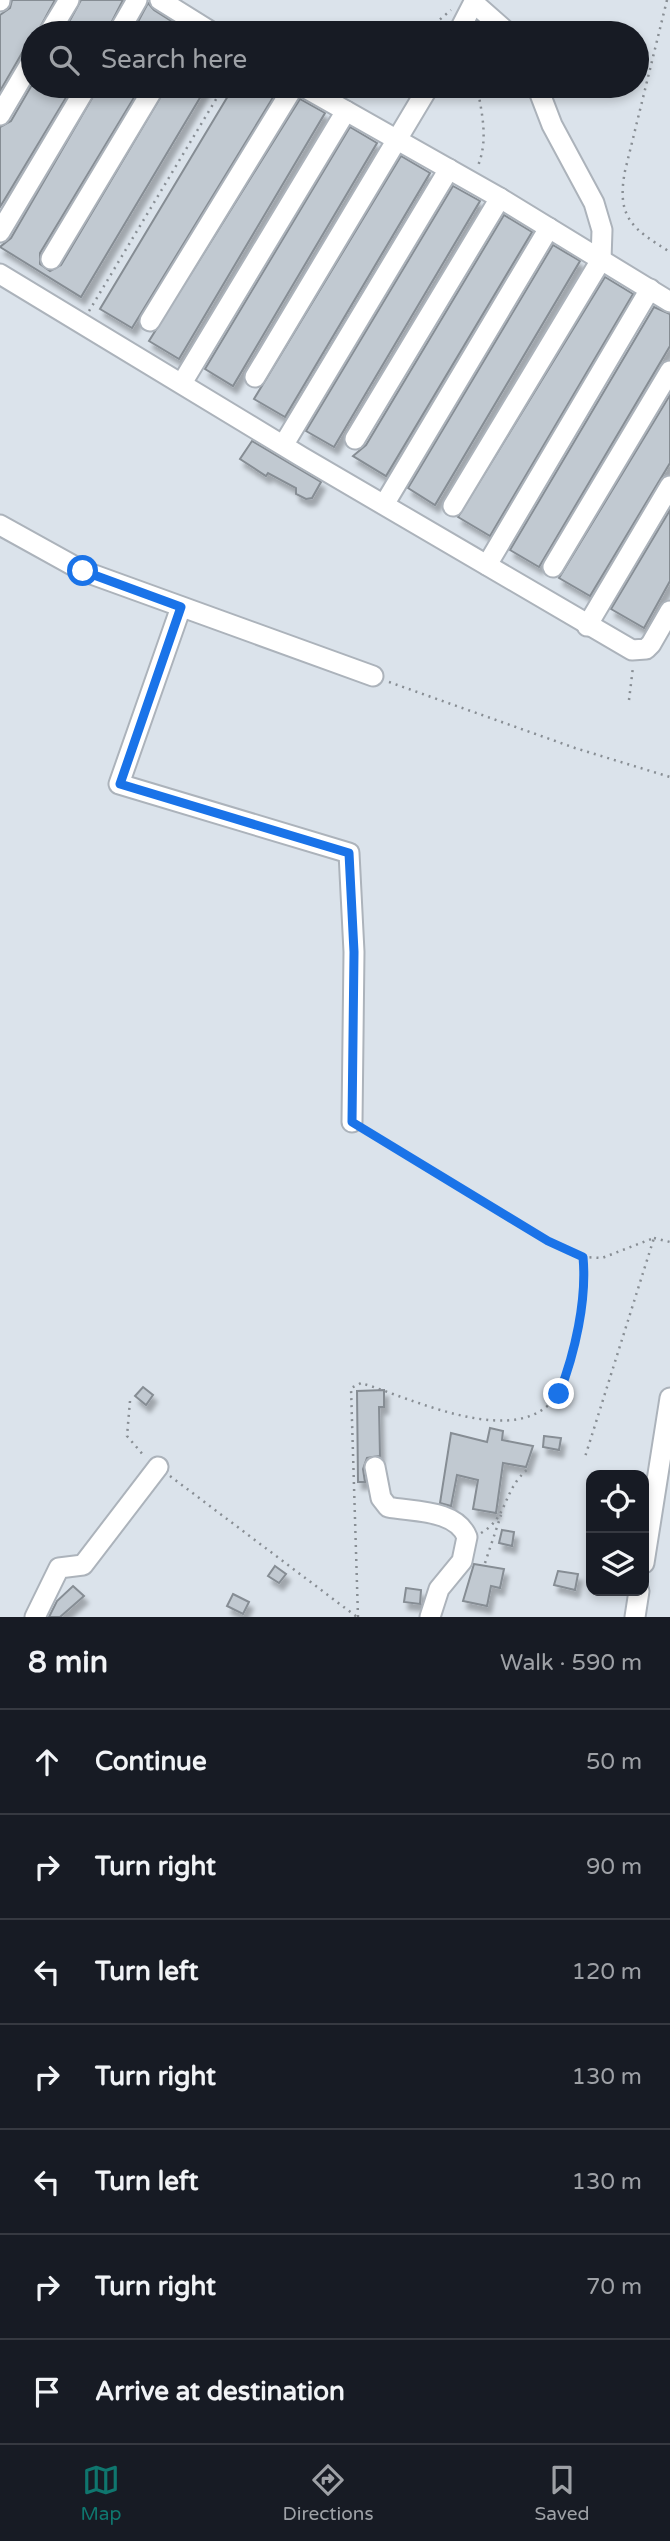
<!DOCTYPE html>
<meta charset="utf-8">
<style>
:root{--surface:#171b24;--page:#242831;--text:#f1f3f6;--muted:#9ea1a6;--line:#363941;--accent:#0f766e}
body{margin:0;font-family:"Varela Round",sans-serif;background:var(--page);color:var(--text)}
.controls{position:absolute;right:21px;bottom:21px;display:grid;overflow:hidden;border-radius:14px;box-shadow:0 4px 10px #0003}
.controls button{width:63px;height:63px;display:grid;place-items:center;padding:0;border:0;border-bottom:2px solid var(--line);background:var(--surface);color:var(--text);font:35px sans-serif}
.stop{position:absolute;width:21px;height:21px;margin:-16px;border:5px solid #1a73e8;border-radius:50%;background:#fff}
.stop.end{background:#1a73e8;border-color:#fff;box-shadow:0 2px 7px #0008}
.list{margin:0;padding:0;list-style:none}
h2{display:flex;justify-content:space-between;align-items:center;height:91px;margin:0;padding:0 28px;font-size:30px}
h2 small{font-size:23px;font-weight:400;color:var(--muted)}
.list li{display:grid;grid-template-columns:46px 1fr auto;gap:21px;align-items:center;box-sizing:border-box;height:105px;padding:0 28px;border-top:2px solid var(--line)}
.list b{display:block;font-size:26px;white-space:nowrap}
.list em{font-size:23px;font-style:normal;color:var(--muted)}
.icon{flex:none;width:38px;height:38px;fill:none;stroke:currentColor;stroke-width:2;stroke-linecap:round;stroke-linejoin:round}
.map{position:relative;flex:none;width:670px;height:1617px;overflow:hidden}
.search{position:absolute;background:var(--surface);box-shadow:0 4px 10px #0003;left:21px;right:21px;top:21px;height:77px;display:flex;align-items:center;gap:18px;box-sizing:border-box;padding:0 24px;border-radius:38px;color:var(--muted);font-size:26px}
.sheet{height:826px;background:var(--surface)}
nav{display:flex;justify-content:space-around;align-items:center;box-sizing:border-box;height:98px;border-top:2px solid var(--line);background:var(--surface);font-size:19px;color:var(--muted)}
nav a{display:grid;justify-items:center;gap:4px}
nav .on{color:var(--accent)}
.map>svg:first-child{display:block}
</style>
<div class="map">
<svg width="670" height="1617" viewBox="0 0 670 1617">
<defs>
<filter id="shadow"><feDropShadow dx="4" dy="7" stdDeviation="2" flood-color="#0004"/></filter>
</defs>
<rect width="100%" height="100%" fill="#dbe3eb"/>
<g fill="#c1c9d1" stroke="#868d94" stroke-width="2" filter="url(#shadow)">
<polygon points="12,0 55,0 37,33 33,33 33,47 22,53 0,91 0,15 10,8"/>
<polygon points="81,0 123,0 106,33 63,33"/>
<polygon points="148,3 154,10 190,33 132,33"/>
<polygon points="33,83 33,86 73,86 0,207 0,127 11,121"/>
<polygon points="99,86 141,86 40,253 40,264 50,271 61,265 167,86 207,86 81,297 0,247 11,238"/>
<polygon points="234,86 280,86 132,328 100,309"/>
<polygon points="300,99 325,113 179,359 149,341"/>
<polygon points="350,127 377,143 233,386 205,369"/>
<polygon points="401,156 430,173 285,417 254,399"/>
<polygon points="453,186 480,201 334,447 306,431"/>
<polygon points="504,215 532,232 386,476 353,456 366,445"/>
<polygon points="553,245 580,261 435,505 408,488"/>
<polygon points="605,277 633,294 490,536 458,517"/>
<polygon points="654,307 670,314 670,346 539,567 510,550"/>
<polygon points="670,395 670,463 590,596 559,578"/>
<polygon points="252,441 321,482 312,498 306,499 296,494 296,488 268,473 266,476 240,459"/>
<polygon points="670,510 670,581 644,628 611,609"/>
<polygon points="143,1387 153,1395 146,1405 135,1396"/>
<polygon points="384,1390 384,1407 379,1407 380,1456 367,1458 363,1469 365,1482 358,1482 357,1391"/>
<polygon points="490,1428 503,1431 502,1440 533,1446 526,1467 503,1463 496,1513 473,1509 478,1480 457,1475 451,1506 440,1503 451,1433 487,1442"/>
<polygon points="544,1436 561,1438 559,1450 543,1447"/>
<polygon points="502,1530 514,1532 512,1546 499,1543"/>
<polygon points="474,1564 504,1569 500,1588 491,1586 487,1606 463,1601"/>
<polygon points="275,1566 286,1574 279,1583 268,1576"/>
<polygon points="558,1571 578,1574 575,1590 554,1585"/>
<polygon points="73,1586 84,1596 60,1617 49,1617 57,1601"/>
<polygon points="406,1588 421,1590 420,1604 404,1602"/>
<polygon points="233,1594 249,1602 243,1614 227,1606"/>
</g>
<g fill="none" stroke-linecap="round" stroke-linejoin="round">
<g stroke="#acb3bb" stroke-width="23">
<g id="minor">
<polyline points="160,0 213,33"/>
<polyline points="0,1 0,0"/>
<polyline points="474,3 508,33"/>
<polyline points="49,33 69,0"/>
<polyline points="118,33 137,0"/>
<polyline points="458,33 475,0"/>
<polyline points="302,86 500,198 670,302"/>
<polyline points="0,115 33,59"/>
<polyline points="0,232 87,86"/>
<polyline points="51,259 155,86"/>
<polyline points="0,274 302,457 632,650 646,649 651,644 670,611"/>
<polyline points="150,321 294,86"/>
<polyline points="255,377 429,86"/>
<polyline points="182,383 346,111"/>
<polyline points="355,439 500,198"/>
<polyline points="284,444 449,169"/>
<polyline points="385,503 549,228"/>
<polyline points="453,506 601,260 602,230 594,203 552,125 537,86"/>
<polyline points="0,525 83,571 373,676"/>
<polyline points="487,565 650,289"/>
<polyline points="553,567 670,371"/>
<polyline points="181,607 119,784 349,853 354,952 352,1122"/>
<polyline points="587,626 670,486"/>
<path d="M375,1467L381,1498L388,1507C412,1512 456,1509 467,1537L462,1561L439,1589L430,1617"/>
<polyline points="644,1563 670,1398"/>
<polyline points="35,1617 59,1568 83,1565 158,1467"/>
<polyline points="635,1617 639,1591"/>
</g>
</g>
<g stroke="#888e94" stroke-width="2.5" stroke-dasharray="2 5" stroke-linecap="butt">
<path d="M667,0L625,171C616,218 633,229 670,252"/>
<polyline points="424,33 451,10"/>
<path d="M477,86C482,114 489,141 477,168"/>
<polyline points="357,97 367,86"/>
<polyline points="89,311 224,86"/>
<polyline points="389,682 575,748 670,777"/>
<polyline points="629,700 633,667"/>
<polyline points="365,1130 548,1241 583,1257 602,1258 654,1238 585,1457"/>
<polyline points="654,1238 670,1242"/>
<polyline points="130,1401 127,1436 145,1457"/>
<polyline points="170,1476 357,1617"/>
<path d="M481,1533C509,1517 502,1490 529,1468"/>
<polyline points="485,1563 501,1515"/>
<path d="M358,1617L351,1388L361,1383C412,1398 522,1454 559,1392C566,1381 568,1365 571,1352C579,1322 586,1288 583,1257"/>
</g>
<use href="#minor" stroke="#fff" stroke-width="19"/>
</g>
<g fill="none" stroke-linecap="round" stroke-linejoin="round">
<path stroke="#1a73e8" stroke-width="9" d="M83,571L181,607L120,784L349,853L354,952L352,1122L548,1241L583,1257C587,1300 575,1353 559,1394"/>
</g>
</svg>
<div class="controls">
<button><svg class="icon" aria-label="locate" viewBox="0 0 24 24"><circle cx="12" cy="12" r="6"/><path d="M12 2v4M12 18v4M2 12h4M18 12h4"/></svg></button>
<button><svg class="icon" aria-label="layers" viewBox="0 0 24 24"><path d="M12 4l9 5-9 5-9-5zM3 14l9 5 9-5"/></svg></button>
</div>
<div class="stop" style="left:83px;top:571px"></div>
<div class="stop end" style="left:559px;top:1394px"></div>
<div class="search"><svg class="icon" aria-label="search" viewBox="0 0 24 24"><circle cx="10" cy="10" r="6"/><path d="M15 15l6 6"/></svg>Search here</div>
</div>
<section class="sheet">
<h2>8 min<small>Walk · 590 m</small></h2>
<ul class="list">
<li><svg class="icon" aria-label="ahead" viewBox="0 0 24 24"><path d="M12 20V5M6 11l6-6 6 6"/></svg><div><b>Continue</b></div><em>50 m</em></li>
<li><svg class="icon" aria-label="right" viewBox="0 0 24 24"><path d="M7 20v-9h11M14 6l5 5-5 5"/></svg><div><b>Turn right</b></div><em>90 m</em></li>
<li><svg class="icon" aria-label="left" viewBox="0 0 24 24"><path d="M17 20v-9H6M10 6l-5 5 5 5"/></svg><div><b>Turn left</b></div><em>120 m</em></li>
<li><svg class="icon" aria-label="right" viewBox="0 0 24 24"><path d="M7 20v-9h11M14 6l5 5-5 5"/></svg><div><b>Turn right</b></div><em>130 m</em></li>
<li><svg class="icon" aria-label="left" viewBox="0 0 24 24"><path d="M17 20v-9H6M10 6l-5 5 5 5"/></svg><div><b>Turn left</b></div><em>130 m</em></li>
<li><svg class="icon" aria-label="right" viewBox="0 0 24 24"><path d="M7 20v-9h11M14 6l5 5-5 5"/></svg><div><b>Turn right</b></div><em>70 m</em></li>
<li><svg class="icon" aria-label="arrive" viewBox="0 0 24 24"><path d="M6 21V4h12l-3 4 3 4H6"/></svg><div><b>Arrive at destination</b></div></li>
</ul>
</section>
<nav>
<a class="on"><svg class="icon" aria-label="map" viewBox="0 0 24 24"><path d="M3 6l6-2 6 2 6-2v14l-6 2-6-2-6 2zM9 4v14M15 6v14"/></svg>Map</a>
<a><svg class="icon" aria-label="directions" viewBox="0 0 24 24"><path d="M12 3l9 9-9 9-9-9zM9 14v-3h6M13 9l2 2-2 2"/></svg>Directions</a>
<a><svg class="icon" aria-label="saved" viewBox="0 0 24 24"><path d="M7 4h10v16l-5-4-5 4z"/></svg>Saved</a>
</nav>
